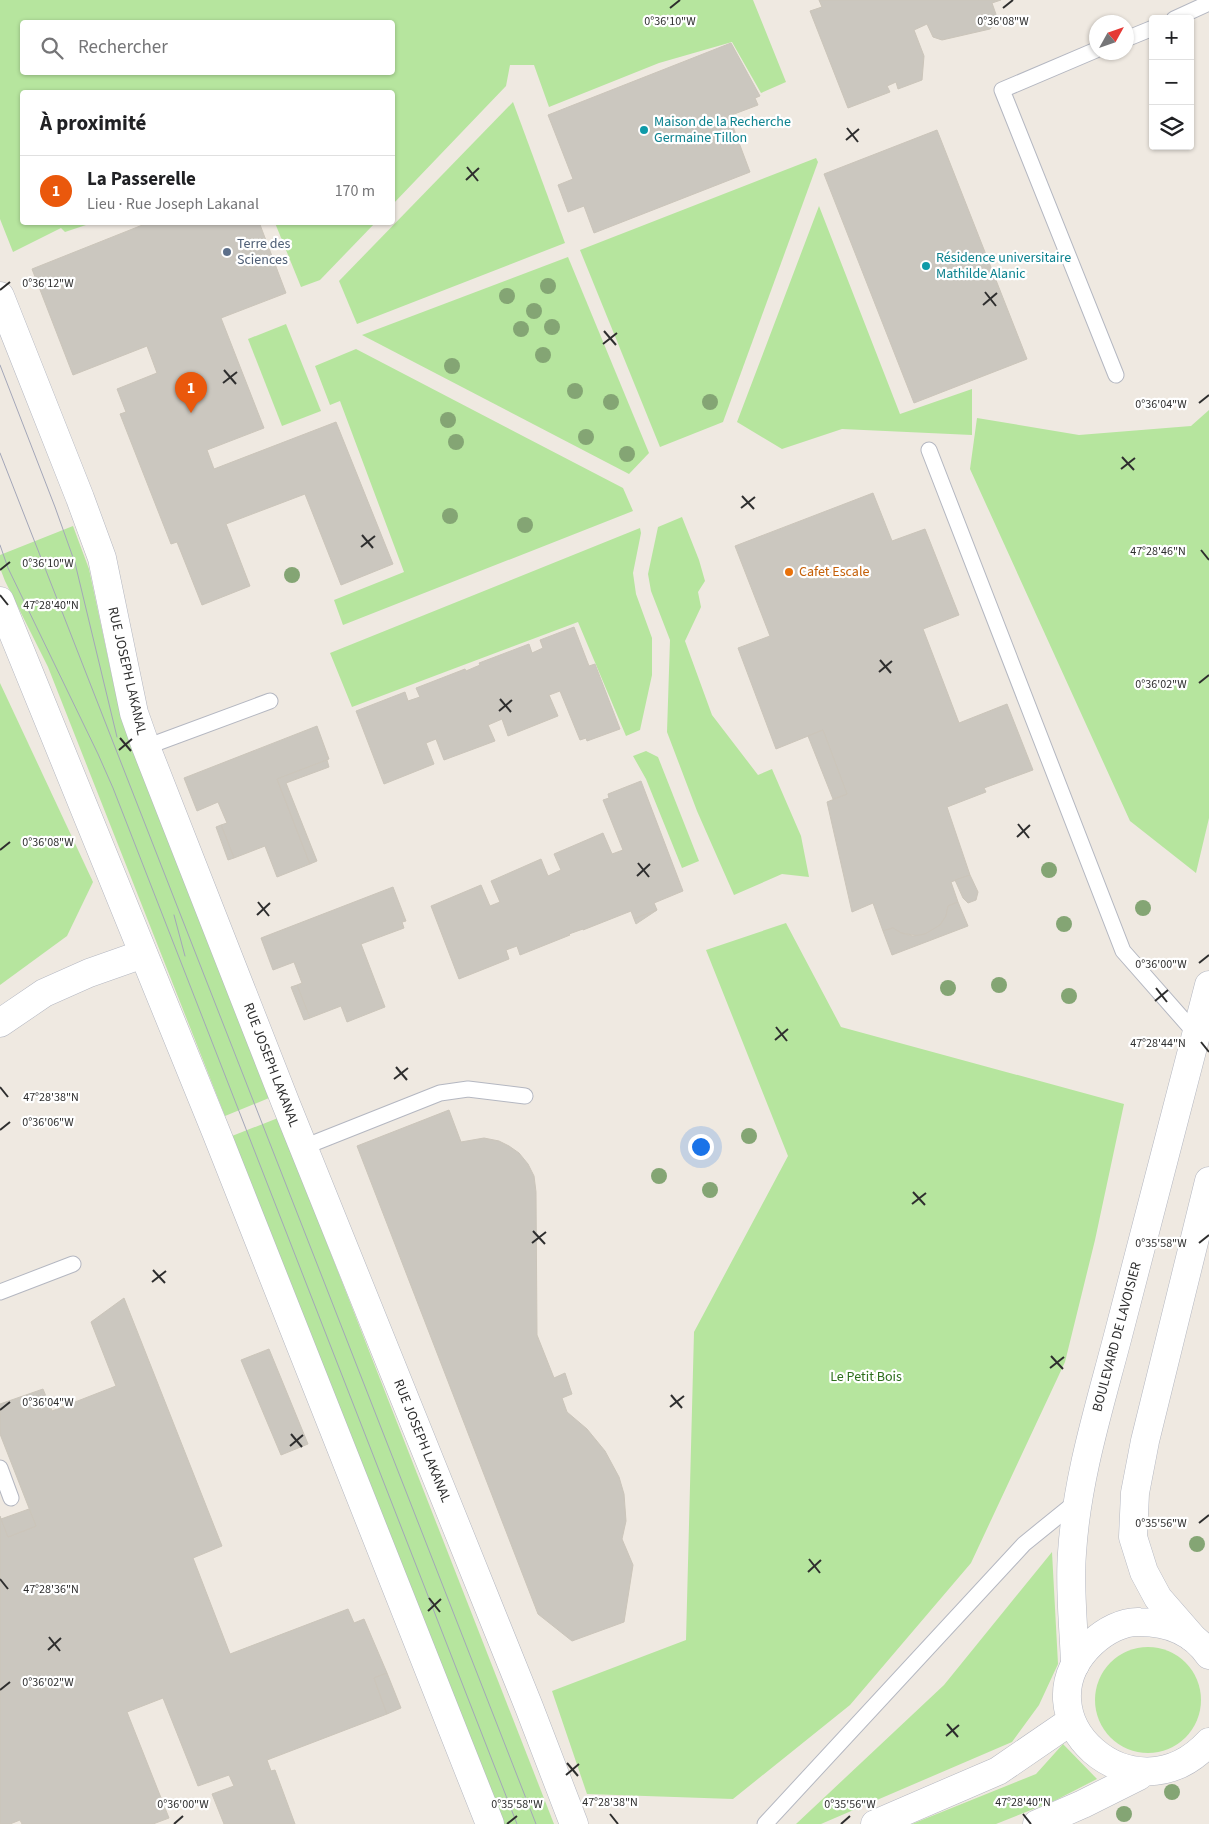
<!DOCTYPE html>
<html lang="fr">
<meta charset="utf-8">
<style>
:root{--surface:#fff;--page:#f2f2f2;--text:#202124;--muted:#757577;--line:#e0e0e0;--accent:#ea580c}
body{margin:0;font-family:"Source Sans 3",sans-serif;background:var(--page);color:var(--text)}
.controls{position:absolute;right:15px;top:15px;display:grid;overflow:hidden;border-radius:5px;box-shadow:0 1px 4px #0004}
.controls button{width:45px;height:45px;display:grid;place-items:center;padding:0;border:0;border-bottom:1px solid var(--line);background:var(--surface);color:var(--text);font:25px sans-serif}
.compass{position:absolute;left:1089px;top:15px;width:45px;height:45px;border-radius:50%;background:var(--surface);box-shadow:0 1px 4px #0004;rotate:50deg}
.you{position:absolute;left:700px;top:1146px;width:18px;height:18px;margin:-12px;border:4px solid #fff;border-radius:50%;background:#1a73e8;box-shadow:0 0 0 8px #1a73e833}
.badge{display:grid;place-items:center;width:32px;height:32px;border-radius:50%;background:var(--accent);color:#fff;font-size:16px;font-weight:700}
.pin{position:absolute;translate:-50% -41px;filter:drop-shadow(0 1px 2px #0008)}
.pin::after{content:'';position:absolute;top:26px;width:18px;height:15px;background:inherit;clip-path:polygon(0 0,100% 0,50% 100%)}
.list{margin:0;padding:0;list-style:none}
h2{display:flex;justify-content:space-between;align-items:center;height:65px;margin:0;padding:0 20px;font-size:21px}
h2 small{font-size:16px;font-weight:400;color:var(--muted)}
.list li{display:grid;grid-template-columns:32px 1fr auto;gap:15px;align-items:center;box-sizing:border-box;height:70px;padding:0 20px;border-top:1px solid var(--line)}
.list b{display:block;font-size:19px;white-space:nowrap}
.list p{margin:0;font-size:16px;white-space:nowrap;color:var(--muted)}
.list em{font-size:16px;font-style:normal;color:var(--muted)}
.icon{flex:none;width:28px;height:28px;fill:none;stroke:currentColor;stroke-width:2;stroke-linecap:round;stroke-linejoin:round}
.map{position:relative;flex:none;width:1209px;height:1824px;overflow:hidden}
.search{position:absolute;background:var(--surface);box-shadow:0 1px 4px #0004;left:20px;top:20px;width:375px;height:55px;display:flex;align-items:center;gap:12px;box-sizing:border-box;padding:0 18px;border-radius:5px;color:var(--muted);font-size:19px}
.panel{position:absolute;background:var(--surface);box-shadow:0 1px 4px #0004;left:20px;top:90px;width:375px;height:135px;border-radius:5px}
.map>svg:first-child{display:block}
</style>
<div class="map">
<svg width="1209" height="1824" viewBox="0 0 1209 1824">
<rect width="100%" height="100%" fill="#efe9e1"/>
<g fill="#b6e59e" fill-rule="evenodd">
<path d="M0,0H753L786,82L761,93L732,42L659,63L549,107L534,65H510L506,86L393,204L392,92H22V222L92,223L65,232L61,228L13,252L0,219ZM22,22H392V72H22Z"/>
<polygon points="513,102 565,243 357,324 339,281"/>
<polygon points="816,158 818,162 723,422 660,447 580,250"/>
<polygon points="819,206 900,414 972,389 972,435 842,429 782,449 737,422"/>
<polygon points="275,223 375,223 320,280 301,287"/>
<polygon points="568,257 649,453 629,474 362,335"/>
<polygon points="286,324 321,411 282,426 248,339"/>
<polygon points="356,349 623,488 633,511 343,625 334,600 404,572 340,401 330,405 315,366"/>
<polygon points="1209,410 1209,818 1196,873 1130,821 970,469 977,418 1079,435 1191,426"/>
<polygon points="682,517 699,560 705,581 698,592 701,607 685,641 712,715 758,775 772,769 801,836 809,877 782,874 734,895 697,811 667,732 670,640 651,591 648,574 658,527"/>
<polygon points="73,526 89,569 120,714 269,1098 225,1116 48,667 5,581 0,568 0,555"/>
<polygon points="640,528 641,533 633,573 636,594 652,638 652,675 640,730 626,736 578,622 352,707 330,653"/>
<polygon points="0,683 93,882 67,936 0,985"/>
<polygon points="646,751 658,757 699,861 682,868 646,779 633,756"/>
<polygon points="786,923 841,1027 1124,1104 1095,1240 1065,1362 971,1563 850,1705 733,1799 587,1794 552,1691 686,1640 694,1332 788,1156 706,950"/>
<polygon points="278,1118 554,1824 501,1824 232,1136"/>
<polygon points="1052,1552 1058,1664 1039,1705 1012,1742 821,1824 796,1824 944,1685"/>
<circle cx="1148" cy="1700" r="53"/>
<polygon points="1063,1744 1097,1779 1056,1800 996,1824 912,1824 1036,1774"/>
</g>
<g fill="#cbc7bf" stroke="#cbc5ba">
<polygon points="819,0 1001,0 992,3 998,20 990,29 942,40 933,37 927,24 914,30 924,56 922,80 898,89 896,82 887,86 890,92 848,108 810,11 822,7"/>
<polygon points="731,43 760,96 755,98 758,105 729,116 750,172 594,233 584,206 568,212 558,185 573,179 548,115"/>
<polygon points="937,130 1027,359 914,403 824,174"/>
<polygon points="150,222 259,222 286,293 221,318 264,428 207,450 214,469 336,422 393,564 341,585 305,494 226,524 250,586 202,605 177,542 171,544 120,414 126,412 117,389 157,373 147,346 73,375 32,269"/>
<polygon points="873,493 892,541 925,529 959,615 923,629 959,723 1007,704 1033,770 984,788 986,792 947,807 970,875 951,882 958,902 948,906 946,916 940,925 931,932 919,936 901,933 893,928 883,931 873,903 852,912 827,802 847,794 823,730 776,749 738,648 770,636 735,546"/>
<polygon points="574,627 589,666 595,664 620,729 587,741 586,738 580,740 560,691 549,695 558,716 508,736 502,719 488,725 495,741 444,760 436,739 426,743 434,764 384,784 356,711 405,692 408,701 420,697 416,688 465,669 466,671 480,665 479,663 529,644 532,653 543,648 540,640"/>
<polygon points="317,726 329,759 277,779 310,864 277,877 265,846 234,858 221,825 227,823 218,802 197,811 184,778"/>
<polygon points="823,730 847,794 833,799 808,736"/>
<polygon points="327,760 329,767 286,783 317,861 310,864 277,779"/>
<polygon points="641,781 683,891 654,903 657,910 634,919 631,911 583,930 583,929 569,934 570,935 520,955 517,946 506,950 509,959 459,979 431,906 481,885 490,906 500,902 491,881 541,859 548,876 561,870 554,854 603,833 612,854 623,850 603,800 609,798 608,794"/>
<polygon points="221,825 234,858 228,860 216,827"/>
<polygon points="970,875 978,892 976,900 968,903 963,898 955,880"/>
<polygon points="393,887 406,921 402,922 404,928 361,944 385,1007 347,1022 341,1006 310,1018 297,985 302,983 294,962 273,970 261,938"/>
<polygon points="958,902 968,926 892,955 883,931 893,928 901,933 913,936 925,934 940,925 946,916 948,906"/>
<polygon points="657,910 636,924 634,919"/>
<polygon points="297,985 310,1018 304,1020 291,987"/>
<polygon points="449,1110 461,1142 484,1138 499,1141 509,1146 519,1153 528,1164 534,1176 536,1192 537,1335 554,1378 565,1373 572,1394 562,1398 567,1412 587,1429 605,1451 619,1477 624,1494 626,1521 622,1539 633,1565 624,1622 572,1641 538,1614 357,1146"/>
<polygon points="124,1298 222,1546 193,1558 230,1654 348,1609 354,1623 364,1619 387,1673 374,1678 387,1714 267,1760 271,1771 275,1770 295,1824 224,1824 212,1794 234,1786 229,1775 198,1786 163,1698 127,1712 169,1818 153,1824 22,1824 20,1820 10,1824 0,1824 0,1516 8,1537 36,1526 0,1434 0,1404 43,1389 52,1411 116,1386 91,1322"/>
<polygon points="269,1349 308,1444 281,1455 241,1360"/>
<polygon points="29,1509 36,1526 8,1537 1,1519"/>
<polygon points="387,1673 401,1708 387,1714 374,1678"/>
</g>
<g fill="none" stroke-linecap="round" stroke-linejoin="round">
<g stroke="#b4b7c1" stroke-width="17">
<g id="service">
<polyline points="1174,19 1209,3"/>
<polyline points="1126,39 1153,28"/>
<polyline points="1096,50 1002,90 1116,375"/>
<polyline points="929,450 1123,951 1196,1034"/>
<polyline points="146,747 270,701"/>
<polyline points="304,1147 440,1093 468,1089 525,1096"/>
<polyline points="0,1292 73,1264"/>
<polyline points="0,1468 11,1498"/>
<polyline points="765,1824 1024,1544 1077,1501"/>
</g>
</g>
<g stroke="#b4b7c1" stroke-width="29">
<g id="minor">
<polyline points="0,296 80,498 102,558 134,713 146,747 286,1104 529,1707 574,1824"/>
<polyline points="0,601 216,1132 490,1824"/>
<polyline points="0,1023 44,993 89,973 143,954"/>
<polyline points="1192,1637 1158,1598 1144,1572 1133,1537 1135,1493 1145,1441 1209,1181"/>
<path d="M1209,1655C1193,1632 1168,1622 1140,1622C1123,1621 1105,1631 1092,1643C1015,1716 1133,1824 1209,1742"/>
<path d="M1075,1665C1074,1628 1069,1590 1072,1553C1077,1475 1101,1402 1120,1328C1150,1214 1179,1099 1209,985"/>
<polyline points="875,1824 998,1771 1071,1721"/>
<polyline points="1037,1824 1083,1804 1139,1776"/>
</g>
</g>
<use href="#service" stroke="#fff" stroke-width="15"/>
<use href="#minor" stroke="#fff" stroke-width="28"/>
<g stroke="#a3a6b8" stroke-width="1">
<polyline points="0,365 55,507 75,563 117,737"/>
<polyline points="0,453 536,1824"/>
<polyline points="0,545 8,568 98,754 113,788 517,1824"/>
<polyline points="174,915 185,956"/>
</g>
</g>
<g fill="#84a574">
<circle cx="548" cy="286" r="8"/>
<circle cx="507" cy="296" r="8"/>
<circle cx="534" cy="311" r="8"/>
<circle cx="552" cy="327" r="8"/>
<circle cx="521" cy="329" r="8"/>
<circle cx="543" cy="355" r="8"/>
<circle cx="452" cy="366" r="8"/>
<circle cx="575" cy="391" r="8"/>
<circle cx="611" cy="402" r="8"/>
<circle cx="710" cy="402" r="8"/>
<circle cx="448" cy="420" r="8"/>
<circle cx="586" cy="437" r="8"/>
<circle cx="456" cy="442" r="8"/>
<circle cx="627" cy="454" r="8"/>
<circle cx="450" cy="516" r="8"/>
<circle cx="525" cy="525" r="8"/>
<circle cx="292" cy="575" r="8"/>
<circle cx="1049" cy="870" r="8"/>
<circle cx="1143" cy="908" r="8"/>
<circle cx="1064" cy="924" r="8"/>
<circle cx="999" cy="985" r="8"/>
<circle cx="948" cy="988" r="8"/>
<circle cx="1069" cy="996" r="8"/>
<circle cx="749" cy="1136" r="8"/>
<circle cx="659" cy="1176" r="8"/>
<circle cx="710" cy="1190" r="8"/>
<circle cx="1197" cy="1544" r="8"/>
<circle cx="1172" cy="1792" r="8"/>
<circle cx="1124" cy="1814" r="8"/>
</g>
<path fill="none" stroke="#2e2e2e" stroke-width="2" d="M670,8L680,0M1003,8L1013,0M847,128L858,142M846,140L859,129M467,167L478,181M466,180L479,168M0,290L10,282M985,292L996,306M983,305L997,293M604,331L616,345M603,344L617,333M224,370L236,384M223,383L237,372M1199,403L1209,395M1122,457L1134,470M1121,469L1135,458M742,496L754,509M741,508L755,497M362,535L373,548M361,547L375,536M1201,550L1209,560M0,570L10,562M0,595L8,605M880,660L891,673M879,672L892,661M1199,683L1209,675M500,699L511,712M499,711L512,700M120,738L131,751M119,750L132,739M1018,824L1029,838M1017,837L1030,825M0,850L10,842M638,863L649,877M637,876L650,864M258,902L269,916M257,915L270,903M1199,963L1209,955M1156,988L1167,1002M1155,1001L1168,990M776,1027L787,1041M775,1040L788,1029M1201,1042L1209,1052M396,1067L407,1080M394,1079L408,1068M0,1087L8,1097M0,1130L10,1122M913,1192L925,1205M912,1204L926,1193M533,1231L545,1244M532,1243L546,1232M1199,1243L1209,1235M153,1270L165,1283M152,1282L166,1271M1051,1356L1063,1369M1050,1368L1064,1357M671,1395L682,1408M670,1407L684,1396M0,1410L10,1402M291,1434L302,1447M290,1446L303,1435M1199,1523L1209,1515M809,1559L820,1573M808,1572L821,1560M0,1579L8,1589M429,1598L440,1612M428,1611L441,1599M49,1637L60,1651M48,1650L61,1638M0,1690L10,1682M947,1724L958,1737M946,1736L959,1725M567,1763L578,1776M566,1775L579,1764M610,1814L618,1824M1023,1814L1031,1824M174,1824L183,1816M507,1824L517,1816M841,1824L850,1816"/>
<g fill="#0f9aa8" stroke="#fff" stroke-width="2">
<circle cx="644" cy="130" r="5"/>
<circle cx="926" cy="266" r="5"/>
</g>
<circle fill="#5c6f8a" stroke="#fff" stroke-width="2" cx="227" cy="252" r="5"/>
<circle fill="#e8710a" stroke="#fff" stroke-width="2" cx="789" cy="572" r="5"/>
<g text-anchor="middle" dominant-baseline="central" stroke-width="4.5" stroke-linejoin="round" paint-order="stroke">
<g font-size="14" fill="#0d838f" stroke="#fff" text-anchor="start">
<text x="654" y="122">Maison de la Recherche<tspan x="654" dy="16">Germaine Tillon</tspan></text>
<text x="936" y="258">Résidence universitaire<tspan x="936" dy="16">Mathilde Alanic</tspan></text>
</g>
<g font-size="14" fill="#4e5e75" stroke="#fff" text-anchor="start">
<text x="237" y="244">Terre des<tspan x="237" dy="16">Sciences</tspan></text>
</g>
<g font-size="14" fill="#c56008" stroke="#fff" text-anchor="start">
<text x="799" y="572">Cafet Escale</text>
</g>
<g font-size="14" fill="#2e2e2e" stroke="#fff">
<text transform="translate(127 671) rotate(77)">RUE JOSEPH LAKANAL</text>
<text transform="translate(271 1065) rotate(69)">RUE JOSEPH LAKANAL</text>
<text transform="translate(1117 1337) rotate(-75)">BOULEVARD DE LAVOISIER</text>
<text transform="translate(422 1441) rotate(68)">RUE JOSEPH LAKANAL</text>
</g>
<g font-size="14" fill="#2c6e1b" stroke="#fff">
<text x="866" y="1377">Le Petit Bois</text>
</g>
</g>
<g font-size="12" text-anchor="middle" fill="#2e2e2e" stroke="#fff" stroke-width="4.5" stroke-linejoin="round" paint-order="stroke">
<text x="670" y="25">0°36'10"W</text>
<text x="1003" y="25">0°36'08"W</text>
<text x="48" y="287">0°36'12"W</text>
<text x="1161" y="408">0°36'04"W</text>
<text x="1158" y="555">47°28'46"N</text>
<text x="48" y="567">0°36'10"W</text>
<text x="51" y="609">47°28'40"N</text>
<text x="1161" y="688">0°36'02"W</text>
<text x="48" y="846">0°36'08"W</text>
<text x="1161" y="968">0°36'00"W</text>
<text x="1158" y="1047">47°28'44"N</text>
<text x="51" y="1101">47°28'38"N</text>
<text x="48" y="1126">0°36'06"W</text>
<text x="1161" y="1247">0°35'58"W</text>
<text x="48" y="1406">0°36'04"W</text>
<text x="1161" y="1527">0°35'56"W</text>
<text x="51" y="1593">47°28'36"N</text>
<text x="48" y="1686">0°36'02"W</text>
<text x="610" y="1806">47°28'38"N</text>
<text x="1023" y="1806">47°28'40"N</text>
<text x="183" y="1808">0°36'00"W</text>
<text x="517" y="1808">0°35'58"W</text>
<text x="850" y="1808">0°35'56"W</text>
</g>
</svg>
<div class="controls">
<button>+</button>
<button>−</button>
<button><svg class="icon" aria-label="layers" viewBox="0 0 24 24"><path d="M12 4l9 5-9 5-9-5zM3 14l9 5 9-5"/></svg></button>
</div>
<svg class="compass" viewBox="-18 -18 36 36"><path d="M0-13l5 13h-10z" fill="#e53935"/><path d="M0 13l5-13h-10z" fill="#757577"/></svg>
<div class="you"></div>
<div class="pin badge" style="left:191px;top:413px">1</div>
<div class="search"><svg class="icon" aria-label="search" viewBox="0 0 24 24"><circle cx="10" cy="10" r="6"/><path d="M15 15l6 6"/></svg>Rechercher</div>
<section class="panel">
<h2>À proximité<small></small></h2>
<ul class="list">
<li><span class="badge">1</span><div><b>La Passerelle</b><p>Lieu · Rue Joseph Lakanal</p></div><em>170 m</em></li>
</ul>
</section>
</div>
